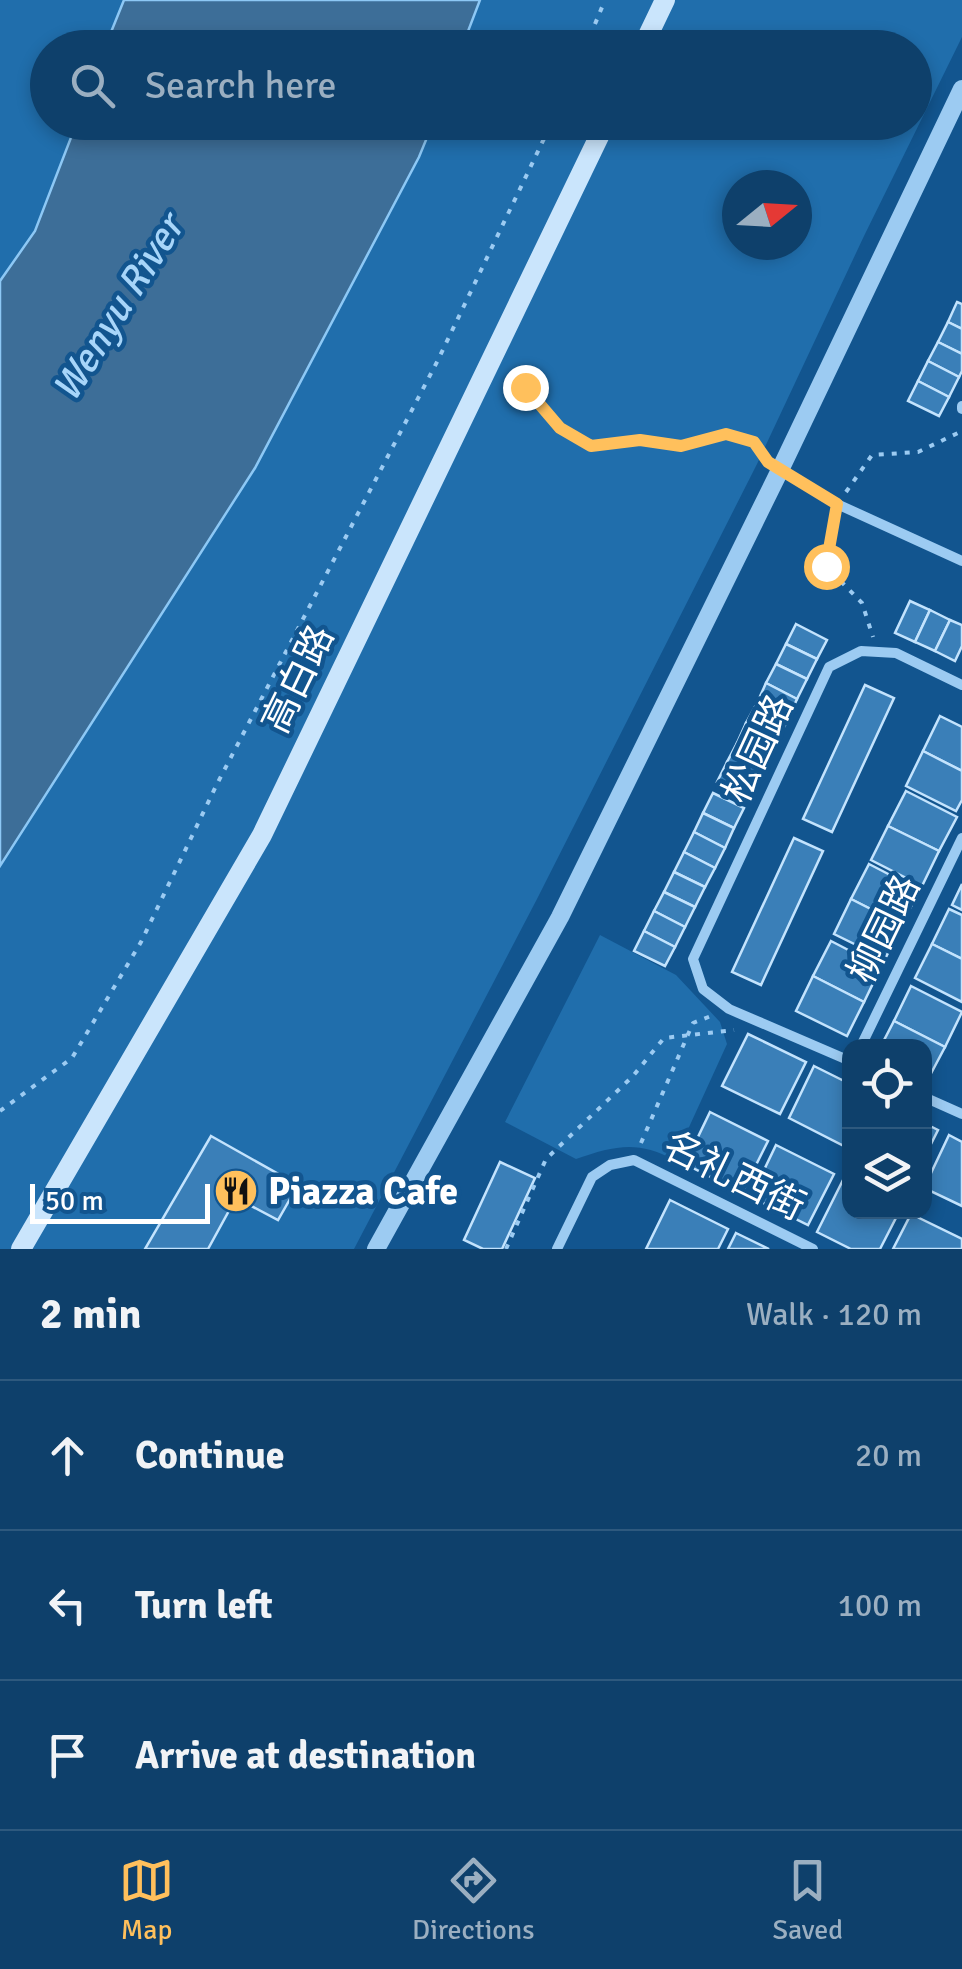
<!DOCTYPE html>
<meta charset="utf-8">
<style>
:root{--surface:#0e406b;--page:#174771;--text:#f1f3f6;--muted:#9bafc1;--line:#2e597e;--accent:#ffc05c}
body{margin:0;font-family:Signika,"Noto Sans SC",sans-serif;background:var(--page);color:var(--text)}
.controls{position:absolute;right:30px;bottom:30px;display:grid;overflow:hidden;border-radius:20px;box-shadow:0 5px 15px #0003}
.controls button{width:90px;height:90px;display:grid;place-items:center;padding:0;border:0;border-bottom:2px solid var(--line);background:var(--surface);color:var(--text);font:50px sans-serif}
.compass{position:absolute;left:722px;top:170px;width:90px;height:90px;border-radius:50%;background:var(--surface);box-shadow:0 5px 15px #0003;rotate:72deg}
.scale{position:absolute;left:30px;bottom:25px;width:180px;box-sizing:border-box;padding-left:10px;border:5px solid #fff;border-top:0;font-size:28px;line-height:35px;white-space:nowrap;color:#fff;-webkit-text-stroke:8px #12558f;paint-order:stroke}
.stop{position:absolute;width:30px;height:30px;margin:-22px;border:8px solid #ffc05c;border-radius:50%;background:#fff}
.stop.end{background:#ffc05c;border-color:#fff;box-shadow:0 2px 10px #0008}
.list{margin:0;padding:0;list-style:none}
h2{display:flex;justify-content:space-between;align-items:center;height:130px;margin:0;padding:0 40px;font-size:42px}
h2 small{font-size:32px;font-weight:400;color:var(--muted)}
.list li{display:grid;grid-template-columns:65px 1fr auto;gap:30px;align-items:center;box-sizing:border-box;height:150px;padding:0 40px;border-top:2px solid var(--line)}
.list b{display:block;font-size:38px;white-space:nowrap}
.list em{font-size:32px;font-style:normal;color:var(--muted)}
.icon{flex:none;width:55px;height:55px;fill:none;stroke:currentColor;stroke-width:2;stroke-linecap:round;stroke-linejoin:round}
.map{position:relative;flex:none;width:962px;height:1249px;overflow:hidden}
.search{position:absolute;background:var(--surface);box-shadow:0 5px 15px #0003;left:30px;right:30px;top:30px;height:110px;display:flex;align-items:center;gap:25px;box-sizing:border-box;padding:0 35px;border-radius:55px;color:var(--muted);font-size:38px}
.sheet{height:580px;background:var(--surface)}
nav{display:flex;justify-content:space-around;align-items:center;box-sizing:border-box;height:140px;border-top:2px solid var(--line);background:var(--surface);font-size:28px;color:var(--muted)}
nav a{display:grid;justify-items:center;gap:5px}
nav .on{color:var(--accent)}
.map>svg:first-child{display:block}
</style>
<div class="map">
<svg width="962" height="1249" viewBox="0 0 962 1249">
<rect width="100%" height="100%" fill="#12558f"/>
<g fill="#206eac" fill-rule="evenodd">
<polygon points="0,0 124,0 105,47 48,48 48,122 77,123 35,231 0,281"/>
<path d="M480,0H962V37L864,236L757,464L537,899L354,1249H0V866L255,468L419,157L433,123L914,122V48L462,47ZM737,185H797V245H737Z"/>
<path d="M600,935L676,975L720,1022L727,1044L674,1160C638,1140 614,1146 576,1159L505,1122Z"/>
</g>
<g fill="#3d6e98" stroke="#8dc8f5" stroke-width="2.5">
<polygon points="124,0 480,0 462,47 105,47"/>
<polygon points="77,122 433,123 419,157 255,468 0,866 0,281 35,231"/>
</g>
<g fill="#3a7fb8" stroke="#c3e3fd" stroke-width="2.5">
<polygon points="957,302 962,304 962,329 948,322"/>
<polygon points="948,322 962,329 962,354 938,342"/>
<polygon points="938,342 962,354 962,371 959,377 928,361"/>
<polygon points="928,361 959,377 949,397 918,381"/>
<polygon points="918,381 949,397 939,416 908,401"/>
<polygon points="910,601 930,610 915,642 895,633"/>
<polygon points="930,610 950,620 935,651 915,642"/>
<polygon points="950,620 962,625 962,646 955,661 935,651"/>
<polygon points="796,624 827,640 817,659 786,644"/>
<polygon points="786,644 817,659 807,679 776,664"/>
<polygon points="776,664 807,679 797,699 766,683"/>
<polygon points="766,683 797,699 788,719 757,703"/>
<polygon points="865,685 894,698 832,832 803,819"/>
<polygon points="757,703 788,719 778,739 746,723"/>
<polygon points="940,716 962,727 962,771 923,751"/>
<polygon points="746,723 778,739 768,758 737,743"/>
<polygon points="737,743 768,758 758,778 727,762"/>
<polygon points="923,751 962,771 962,800 956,811 906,786"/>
<polygon points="727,762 758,778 748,798 717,782"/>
<polygon points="906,791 957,817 939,851 888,826"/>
<polygon points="713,793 744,808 734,828 703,813"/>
<polygon points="703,813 734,828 725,848 694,832"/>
<polygon points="888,826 939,851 922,886 871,860"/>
<polygon points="694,832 725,848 715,868 684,852"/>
<polygon points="794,838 823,851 761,985 732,972"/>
<polygon points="684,852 715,868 705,887 674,872"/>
<polygon points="869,864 919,890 902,925 851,899"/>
<polygon points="674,872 705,887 695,907 664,892"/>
<polygon points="962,884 962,910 952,905"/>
<polygon points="664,892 695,907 685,927 654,911"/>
<polygon points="851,899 902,925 885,959 834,934"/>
<polygon points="949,909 962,915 962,959 932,944"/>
<polygon points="654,911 685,927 675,947 644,931"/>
<polygon points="644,931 675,947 665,966 634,951"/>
<polygon points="831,941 881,967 864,1002 813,976"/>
<polygon points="932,944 962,959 962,1002 915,978"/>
<polygon points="813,976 864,1002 847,1036 796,1011"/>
<polygon points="911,986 962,1012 945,1047 894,1021"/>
<polygon points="894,1021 945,1047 927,1081 924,1079 924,1046 881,1046"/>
<polygon points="748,1034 806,1062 780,1114 722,1086"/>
<polygon points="814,1066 850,1084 850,1140 846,1147 789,1118"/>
<polygon points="710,1112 768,1141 742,1193 685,1164"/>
<polygon points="924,1123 938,1130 924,1158"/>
<polygon points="949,1135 962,1142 962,1206 924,1188"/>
<polygon points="211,1136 298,1185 278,1220 236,1198 208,1249 145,1249"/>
<polygon points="776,1145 834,1174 808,1225 751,1197"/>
<polygon points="500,1162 535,1178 502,1249 483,1249 464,1240"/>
<polygon points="843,1180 850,1184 850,1212 899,1212 880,1249 851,1249 817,1232"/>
<polygon points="670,1200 728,1229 718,1249 646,1249"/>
<polygon points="911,1214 962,1239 962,1249 893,1249"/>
<polygon points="736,1233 769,1249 728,1249"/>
</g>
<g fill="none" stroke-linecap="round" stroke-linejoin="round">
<g stroke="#9ccbf2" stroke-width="4" stroke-dasharray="5 8" stroke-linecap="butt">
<polyline points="585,48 605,0"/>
<polyline points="525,387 560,427 591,446 640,440 681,446 726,433 754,442 760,450"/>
<polyline points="846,492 872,455 918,452 962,431"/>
<polyline points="834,523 826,566 862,603 873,637"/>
<polyline points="0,1111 72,1058 141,942 217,784 438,360 552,122"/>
<polyline points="641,1143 693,1023 711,1016"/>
<polyline points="506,1249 546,1159 633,1076 664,1038 734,1030"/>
</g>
<g stroke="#9ccbf2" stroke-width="10">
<polyline points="962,406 962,409"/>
<polyline points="768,462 837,504 962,561"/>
<polyline points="861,1046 962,838"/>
<polyline points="850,1061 729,1009 703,989 693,959 829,667 861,651 896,653 962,685"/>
<polyline points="924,1097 962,1114"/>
<polyline points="557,1249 592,1177 610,1165 634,1160 813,1249"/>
</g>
<polyline stroke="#9ccbf2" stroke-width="18" points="376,1249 560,917 780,470 962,89"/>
<g stroke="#cae5fc" stroke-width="20">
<polyline points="642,48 665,0"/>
<polyline points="21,1249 262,835 606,122"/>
</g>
</g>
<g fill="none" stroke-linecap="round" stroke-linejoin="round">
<polyline stroke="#ffc05c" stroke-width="12" points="525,387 560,428 591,446 640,440 681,446 726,434 754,442 768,462 837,504 826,566"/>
</g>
<defs>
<g id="restaurant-disc" transform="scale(2.25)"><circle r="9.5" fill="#ffc05c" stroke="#12558f"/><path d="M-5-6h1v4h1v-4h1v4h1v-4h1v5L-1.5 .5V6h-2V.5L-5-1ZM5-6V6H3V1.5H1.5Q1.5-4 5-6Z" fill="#111"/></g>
</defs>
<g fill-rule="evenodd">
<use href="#restaurant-disc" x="236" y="1191"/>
</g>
<g text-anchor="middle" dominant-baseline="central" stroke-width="9" stroke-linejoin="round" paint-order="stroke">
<g font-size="38" fill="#fff" stroke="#12558f">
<text transform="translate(298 679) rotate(-64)">高白路</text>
<text transform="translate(758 749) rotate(-65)">松园路</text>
<text transform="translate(884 929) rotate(-64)">柳园路</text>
<text transform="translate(734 1176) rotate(26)">名礼西街</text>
</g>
<g font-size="38" font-weight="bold" fill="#fff" stroke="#12558f" text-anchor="start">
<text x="268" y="1191">Piazza Cafe</text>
</g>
<g font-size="40" font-style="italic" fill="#a7d5f9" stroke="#12558f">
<text transform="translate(118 308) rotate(-58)">Wenyu River</text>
</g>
</g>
</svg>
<div class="controls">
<button><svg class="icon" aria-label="locate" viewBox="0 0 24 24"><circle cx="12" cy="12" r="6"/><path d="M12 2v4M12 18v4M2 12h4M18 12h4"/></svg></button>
<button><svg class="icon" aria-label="layers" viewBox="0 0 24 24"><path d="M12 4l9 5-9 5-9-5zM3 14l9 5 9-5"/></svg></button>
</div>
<svg class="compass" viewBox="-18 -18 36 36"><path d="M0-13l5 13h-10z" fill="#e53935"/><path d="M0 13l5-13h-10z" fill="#9bafc1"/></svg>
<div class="scale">50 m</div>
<div class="stop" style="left:826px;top:566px"></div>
<div class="stop end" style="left:525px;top:387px"></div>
<div class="search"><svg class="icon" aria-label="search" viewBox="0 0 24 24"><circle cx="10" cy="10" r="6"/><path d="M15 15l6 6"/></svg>Search here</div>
</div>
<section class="sheet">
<h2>2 min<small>Walk · 120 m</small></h2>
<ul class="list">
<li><svg class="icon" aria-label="ahead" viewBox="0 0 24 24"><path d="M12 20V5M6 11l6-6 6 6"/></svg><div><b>Continue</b></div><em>20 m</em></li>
<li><svg class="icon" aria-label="left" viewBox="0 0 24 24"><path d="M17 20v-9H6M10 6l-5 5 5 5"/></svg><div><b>Turn left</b></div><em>100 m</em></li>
<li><svg class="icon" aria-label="arrive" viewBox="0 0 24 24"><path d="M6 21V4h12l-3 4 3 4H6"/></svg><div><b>Arrive at destination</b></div></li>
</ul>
</section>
<nav>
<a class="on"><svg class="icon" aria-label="map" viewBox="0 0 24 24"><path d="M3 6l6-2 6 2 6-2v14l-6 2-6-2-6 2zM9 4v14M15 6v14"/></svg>Map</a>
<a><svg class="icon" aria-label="directions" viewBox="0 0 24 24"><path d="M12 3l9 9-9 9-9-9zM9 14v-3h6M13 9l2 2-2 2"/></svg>Directions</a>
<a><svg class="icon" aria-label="saved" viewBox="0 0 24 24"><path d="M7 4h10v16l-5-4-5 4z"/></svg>Saved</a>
</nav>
